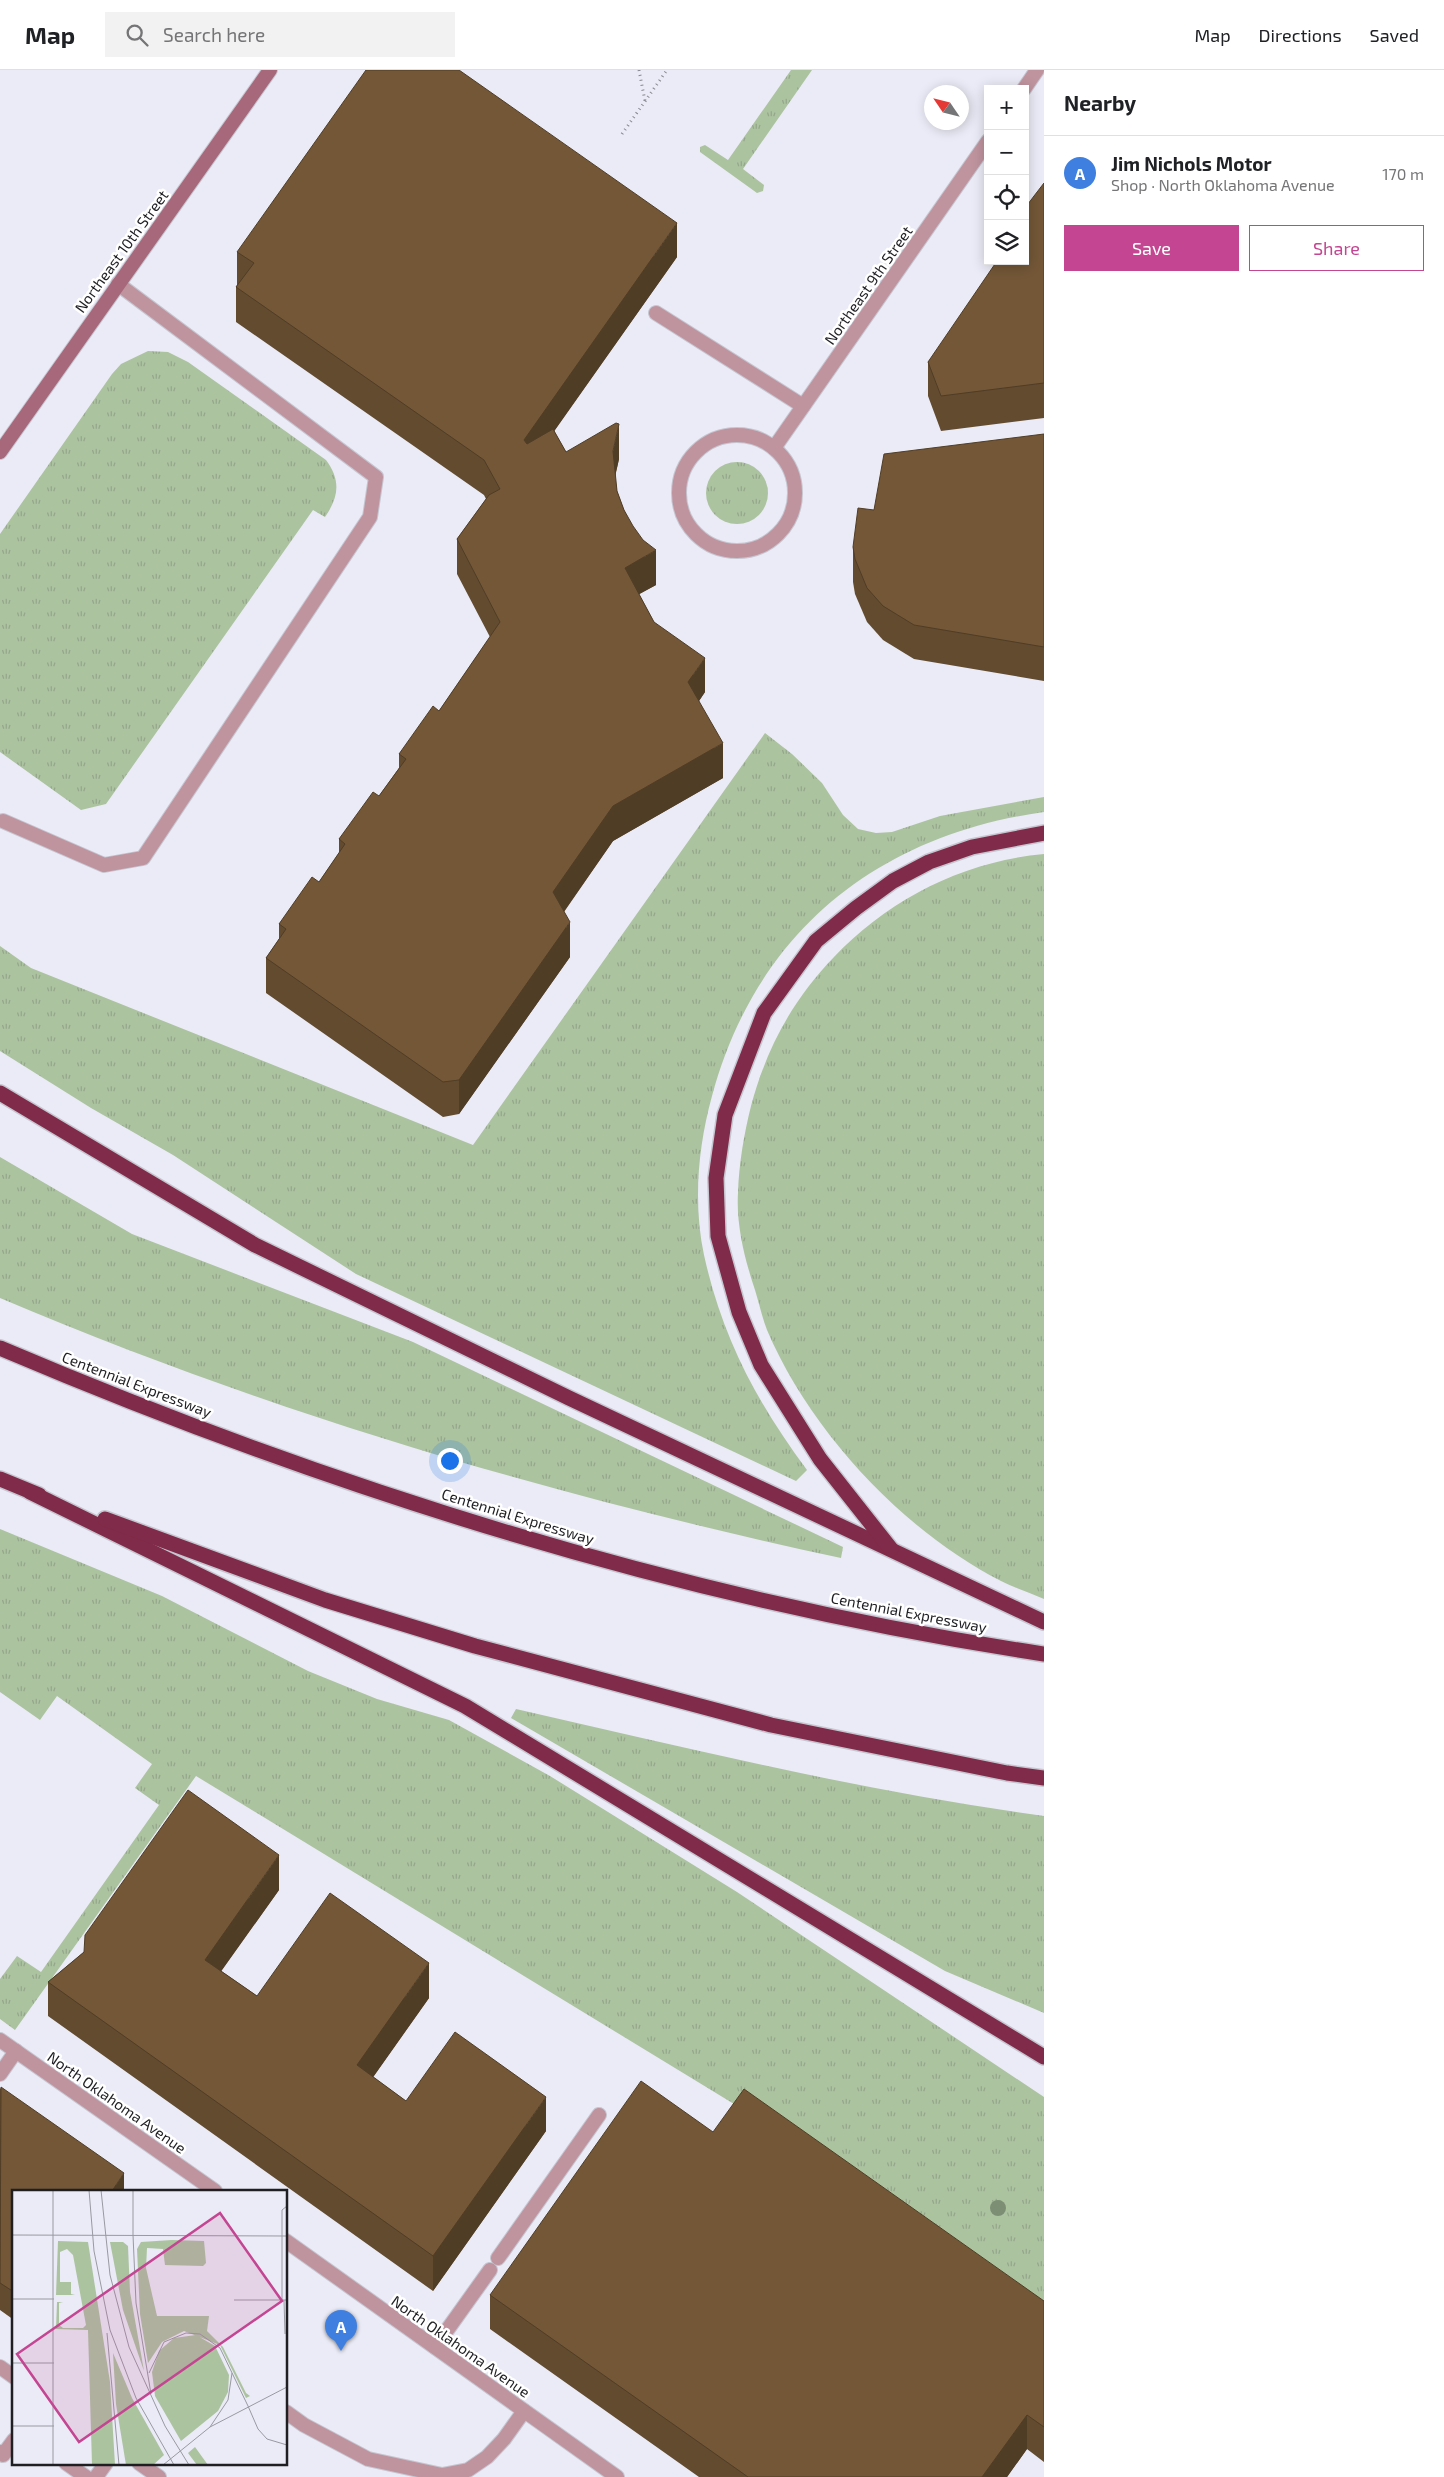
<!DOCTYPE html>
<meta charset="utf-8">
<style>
:root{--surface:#fff;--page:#f2f2f2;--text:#202124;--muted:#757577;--line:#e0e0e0;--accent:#c44591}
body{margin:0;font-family:"Exo 2",sans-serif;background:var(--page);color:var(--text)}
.controls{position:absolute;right:15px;top:15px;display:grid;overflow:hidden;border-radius:0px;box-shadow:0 2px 12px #0003}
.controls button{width:45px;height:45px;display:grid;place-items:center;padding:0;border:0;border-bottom:1px solid var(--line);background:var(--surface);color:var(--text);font:25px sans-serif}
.compass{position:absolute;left:924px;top:15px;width:45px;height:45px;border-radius:50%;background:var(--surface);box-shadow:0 2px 12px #0003;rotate:305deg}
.you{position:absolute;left:449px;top:1390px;width:18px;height:18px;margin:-12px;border:4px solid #fff;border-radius:50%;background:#1a73e8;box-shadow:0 0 0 8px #1a73e833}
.badge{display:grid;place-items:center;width:32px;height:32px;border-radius:50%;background:var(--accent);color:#fff;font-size:16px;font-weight:700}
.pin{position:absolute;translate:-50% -41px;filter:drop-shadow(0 1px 2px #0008)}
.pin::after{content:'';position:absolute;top:26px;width:18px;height:15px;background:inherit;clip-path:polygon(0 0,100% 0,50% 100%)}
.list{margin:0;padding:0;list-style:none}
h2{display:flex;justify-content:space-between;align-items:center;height:65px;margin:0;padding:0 20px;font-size:21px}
h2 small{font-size:16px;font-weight:400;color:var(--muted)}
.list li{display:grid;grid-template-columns:32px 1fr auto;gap:15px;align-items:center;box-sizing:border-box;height:75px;padding:0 20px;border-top:1px solid var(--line)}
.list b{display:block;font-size:19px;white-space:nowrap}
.list p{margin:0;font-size:16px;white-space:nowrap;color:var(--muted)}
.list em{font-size:16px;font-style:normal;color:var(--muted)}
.actions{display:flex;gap:10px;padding:15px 20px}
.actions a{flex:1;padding:11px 0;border:1px solid var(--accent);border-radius:0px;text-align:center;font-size:18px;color:var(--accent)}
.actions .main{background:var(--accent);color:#fff}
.icon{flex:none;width:28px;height:28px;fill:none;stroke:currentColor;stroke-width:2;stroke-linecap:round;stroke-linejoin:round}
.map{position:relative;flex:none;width:1044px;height:2407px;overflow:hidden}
header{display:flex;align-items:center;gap:30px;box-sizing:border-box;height:70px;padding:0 25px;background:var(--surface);border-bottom:1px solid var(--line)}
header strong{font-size:24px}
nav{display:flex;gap:28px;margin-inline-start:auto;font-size:18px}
.search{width:350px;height:45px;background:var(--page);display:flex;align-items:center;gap:12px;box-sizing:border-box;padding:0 18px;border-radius:0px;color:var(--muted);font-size:19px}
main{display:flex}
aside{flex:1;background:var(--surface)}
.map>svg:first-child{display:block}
</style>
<header>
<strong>Map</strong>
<div class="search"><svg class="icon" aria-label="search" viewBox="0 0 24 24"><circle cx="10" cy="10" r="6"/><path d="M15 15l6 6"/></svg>Search here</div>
<nav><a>Map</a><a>Directions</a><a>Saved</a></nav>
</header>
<main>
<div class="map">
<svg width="1044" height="2407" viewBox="0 0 1044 2407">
<defs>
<pattern id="grass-tufts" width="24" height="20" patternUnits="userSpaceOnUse" patternTransform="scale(1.25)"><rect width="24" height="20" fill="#acc3a0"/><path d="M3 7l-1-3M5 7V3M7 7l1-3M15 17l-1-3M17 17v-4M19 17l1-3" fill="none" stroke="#94a78a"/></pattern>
</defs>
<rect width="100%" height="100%" fill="#eaebf6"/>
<g fill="url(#grass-tufts)">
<polygon points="791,0 812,0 743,99 764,115 763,121 757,123 700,82 700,77 705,75 728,90"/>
<path d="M148,281L168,282L188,292L326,390C341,410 339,427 325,447L313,440L106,734L81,740L0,682V464L112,304L121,294Z"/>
<circle cx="737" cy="423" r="31"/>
<path d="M765,663L792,684L822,713L843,745L858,759L876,763L892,762L940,746L1044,727V742C878,765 756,862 712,1026C698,1077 693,1133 704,1185C722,1267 757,1333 807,1400L796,1411L356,1204L173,1085L91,1038L0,981V876L31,898L473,1075Z"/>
<path d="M1044,784V1529C1030,1523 1015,1518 1001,1511C903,1461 810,1361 767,1260C762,1247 759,1233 755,1220C745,1190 736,1155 738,1123C739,1093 744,1064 751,1036C767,977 792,931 834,887C889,829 964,791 1044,784Z"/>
<path d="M0,1087L132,1164L413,1272L843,1477L841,1488C553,1426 271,1343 0,1228Z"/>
<polygon points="0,1459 162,1526 308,1601 377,1629 449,1650 550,1706 737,1822 1044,2027 1044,2253 734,2034 196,1706 15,1960 0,1949 0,1909 17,1886 41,1902 159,1735 135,1718 152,1694 57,1626 40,1650 0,1622"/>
<path d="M516,1639C691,1679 866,1722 1044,1746V1943L945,1901L511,1648Z"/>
</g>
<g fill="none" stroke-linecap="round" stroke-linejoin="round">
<g stroke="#c5c6d0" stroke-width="16">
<g id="service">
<polyline points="656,243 803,336"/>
<circle cx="737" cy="423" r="58"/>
<polyline points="3,751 104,795 143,788 370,447 376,407 118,214"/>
<polyline points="0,2004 16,1981"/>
<polyline points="498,2188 599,2045"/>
<polyline points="435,2277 490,2200"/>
<polyline points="0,2297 14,2307"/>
<polyline points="286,2342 304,2355 368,2389 442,2405 468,2400 487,2387 504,2369 524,2341"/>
<polyline points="0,2382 3,2385 14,2370"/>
<polyline points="66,2393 86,2407"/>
<polyline points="139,2393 159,2407"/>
</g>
</g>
<g stroke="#c5c6d0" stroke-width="16">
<g id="minor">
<polyline points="1024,19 1037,0"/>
<polyline points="774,378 988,71"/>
<polyline points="96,2407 106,2393"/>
</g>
</g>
<g stroke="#c5c6d0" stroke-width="16">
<g id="tertiary">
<polyline points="0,1970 215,2121"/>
<polyline points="286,2171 617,2407"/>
</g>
</g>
<g stroke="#c5c6d0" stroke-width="16">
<polyline id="secondary" points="0,382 270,0"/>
</g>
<g stroke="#c5c6d0" stroke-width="18">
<g id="motorway">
<polyline points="0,1023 255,1175 569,1328 1044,1552"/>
<path d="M0,1278C334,1420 684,1530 1044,1584"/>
<polyline points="0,1409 39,1425"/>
<polyline points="30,1422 465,1636 1044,1987"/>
<polyline points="105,1449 325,1530 475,1576 771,1655 1007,1703 1044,1708"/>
<polyline points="891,1479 820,1389 761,1295 739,1242 718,1166 716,1108 725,1045 764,943 816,871 856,838 893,811 929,792 972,777 1044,763"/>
</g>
</g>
<g stroke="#878890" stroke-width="3" stroke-dasharray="1 4" stroke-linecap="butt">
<polyline points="639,0 645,31"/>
<polyline points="622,64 667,0"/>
</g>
<use href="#service" stroke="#bf949f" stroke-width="14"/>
<use href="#minor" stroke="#bf949f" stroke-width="14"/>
<use href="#tertiary" stroke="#bf949f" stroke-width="14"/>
<use href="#secondary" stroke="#a6687a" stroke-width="14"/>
<use href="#motorway" stroke="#802b49" stroke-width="15"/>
</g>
<circle fill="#7c8e74" cx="998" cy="2138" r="8"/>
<g fill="#634b2f">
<polygon points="1044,113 1044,348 941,361 928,326 928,292 1025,191"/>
<polygon points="237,182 677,187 554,361 566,382 619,389 615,406 617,421 624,440 656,515 639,524 654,552 705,622 699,631 723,708 613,771 564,842 570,887 459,1044 443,1047 266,923 266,888 279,869 279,854 319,812 339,783 339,769 379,726 399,698 399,684 439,641 490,567 457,504 457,469 486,429 484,425 236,252 236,217 237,215"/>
<polygon points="1044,364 1044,611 914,589 883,570 867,552 855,524 853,512 853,477 874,440"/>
<polygon points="279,1820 221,1901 257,1926 429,1928 373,2007 406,2031 546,2061 433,2221 48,1946 48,1912 84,1882"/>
<polygon points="0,2018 124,2121 14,2121 14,2250 0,2240"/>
<polygon points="713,2062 1044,2231 1044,2392 1027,2379 1007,2407 699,2407 490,2259 490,2225"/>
</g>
<g fill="#503d26">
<polygon points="677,153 677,187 524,404 524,370"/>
<polygon points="619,354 619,389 613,416 613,381"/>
<polygon points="656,480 656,515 625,532 625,498"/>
<polygon points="705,588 705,622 688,647 688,612"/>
<polygon points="723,673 723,708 613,771 553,857 553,822 613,736"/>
<polygon points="570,852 570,887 459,1044 459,1010"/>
<polygon points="279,1785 279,1820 205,1924 205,1890"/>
<polygon points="429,1893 429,1928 357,2030 357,1995"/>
<polygon points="546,2027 546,2061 433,2221 433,2186"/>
<polygon points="124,2103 124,2121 112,2121"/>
<polygon points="1027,2345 1027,2379 1007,2407 982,2407"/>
</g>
<g fill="#735737" stroke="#503d26">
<polygon points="366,0 459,0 677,153 524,370 527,374 553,359 566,382 616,353 619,354 613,381 617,421 624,440 633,456 643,470 656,480 625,498 654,552 705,588 688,612 723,673 613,736 553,822 570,852 459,1010 443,1012 266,888 286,859 279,854 312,807 319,812 345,774 339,769 373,722 379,726 406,689 399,684 433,636 439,641 500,552 457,469 489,425 500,419 484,390 236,217 254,193 237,182"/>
<polygon points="1044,113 1044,313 941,326 928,292 997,191 1025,191 1025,138 1034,126"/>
<polygon points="1044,364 1044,577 914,555 883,536 867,518 855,489 853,477 858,438 874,440 884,384"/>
<polygon points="188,1720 279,1785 205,1890 257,1926 330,1823 429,1893 357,1995 406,2031 455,1962 546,2027 433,2186 48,1912 84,1882 85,1865"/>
<polygon points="641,2011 713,2062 744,2019 1044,2231 1044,2357 1027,2345 982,2407 748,2407 490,2225"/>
<polygon points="1,2017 124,2103 112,2121 14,2121 14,2222 0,2213"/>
</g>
<g text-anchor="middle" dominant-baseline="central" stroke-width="5" stroke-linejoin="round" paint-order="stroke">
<g font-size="15" fill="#1f1f23" stroke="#fff">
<text transform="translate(121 181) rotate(-54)">Northeast 10th Street</text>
<text transform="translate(868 215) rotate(-55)">Northeast 9th Street</text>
<text transform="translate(137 1314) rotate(21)">Centennial Expressway</text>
<text transform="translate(518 1446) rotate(17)">Centennial Expressway</text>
<text transform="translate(909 1542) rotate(11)">Centennial Expressway</text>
<text transform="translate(117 2032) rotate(35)">North Oklahoma Avenue</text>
<text transform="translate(461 2276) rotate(35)">North Oklahoma Avenue</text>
</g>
</g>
<g transform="translate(12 2120)">
<rect width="275" height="275" fill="#eaebf6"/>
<path d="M160,50L192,51L194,73L191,76L153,75L151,59L135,58L134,78L145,126H197L195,141L211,157L234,203L238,206L234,208L208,155L172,141L150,152L136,173L128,124L125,59L129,52ZM46,51L76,52L98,192L103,275H80L76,140L44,139L45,112H51L47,113V135L51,138H71L74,135L61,65L55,59L48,62V92H59V104L63,105H44ZM98,52H111L116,56L118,102L132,181L111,120ZM184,145L203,156L217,185L216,202L206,221L169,251L143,206L140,182L147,161L162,148ZM101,163L120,208L152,265L141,275H114L104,214ZM183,257L196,275H185L176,263Z" fill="#acc3a0"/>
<path fill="none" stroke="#9999a2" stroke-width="1" d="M41,0V45M77,0L82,61L98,140L124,208L162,275M89,0L98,85L117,157L153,236L177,275M121,0V45M0,45L275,46M41,45V275M121,45L124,113L139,204M0,109H42M222,110H275M270,110V20L275,16M272,110L273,144M95,143L107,275M0,173H42M137,183L152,152L174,143L188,144L208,158L236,216M236,216L246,239L255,249L275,255M0,236H42M198,237L216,210L220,183M151,275L198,237L275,197"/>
<path fill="#c44591" fill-opacity="0.15" stroke="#c44591" stroke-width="2.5" d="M208,23L270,111L67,252L5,164Z"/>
<rect width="275" height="275" fill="none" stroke="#1f1f23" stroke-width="2.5"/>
</g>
</svg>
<div class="controls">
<button>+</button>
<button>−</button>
<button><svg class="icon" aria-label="locate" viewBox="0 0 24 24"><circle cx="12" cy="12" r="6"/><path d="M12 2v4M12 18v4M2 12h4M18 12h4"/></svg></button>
<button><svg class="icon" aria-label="layers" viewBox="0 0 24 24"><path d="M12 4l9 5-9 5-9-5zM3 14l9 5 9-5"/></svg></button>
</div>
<svg class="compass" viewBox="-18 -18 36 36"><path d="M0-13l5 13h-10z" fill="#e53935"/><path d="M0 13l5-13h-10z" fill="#757577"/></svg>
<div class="you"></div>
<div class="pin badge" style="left:341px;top:2281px;background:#3f7fe0">A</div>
</div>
<aside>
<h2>Nearby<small></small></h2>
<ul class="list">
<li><span class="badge" style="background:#3f7fe0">A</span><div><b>Jim Nichols Motor</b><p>Shop · North Oklahoma Avenue</p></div><em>170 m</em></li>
</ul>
<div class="actions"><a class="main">Save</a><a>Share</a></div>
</aside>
</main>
